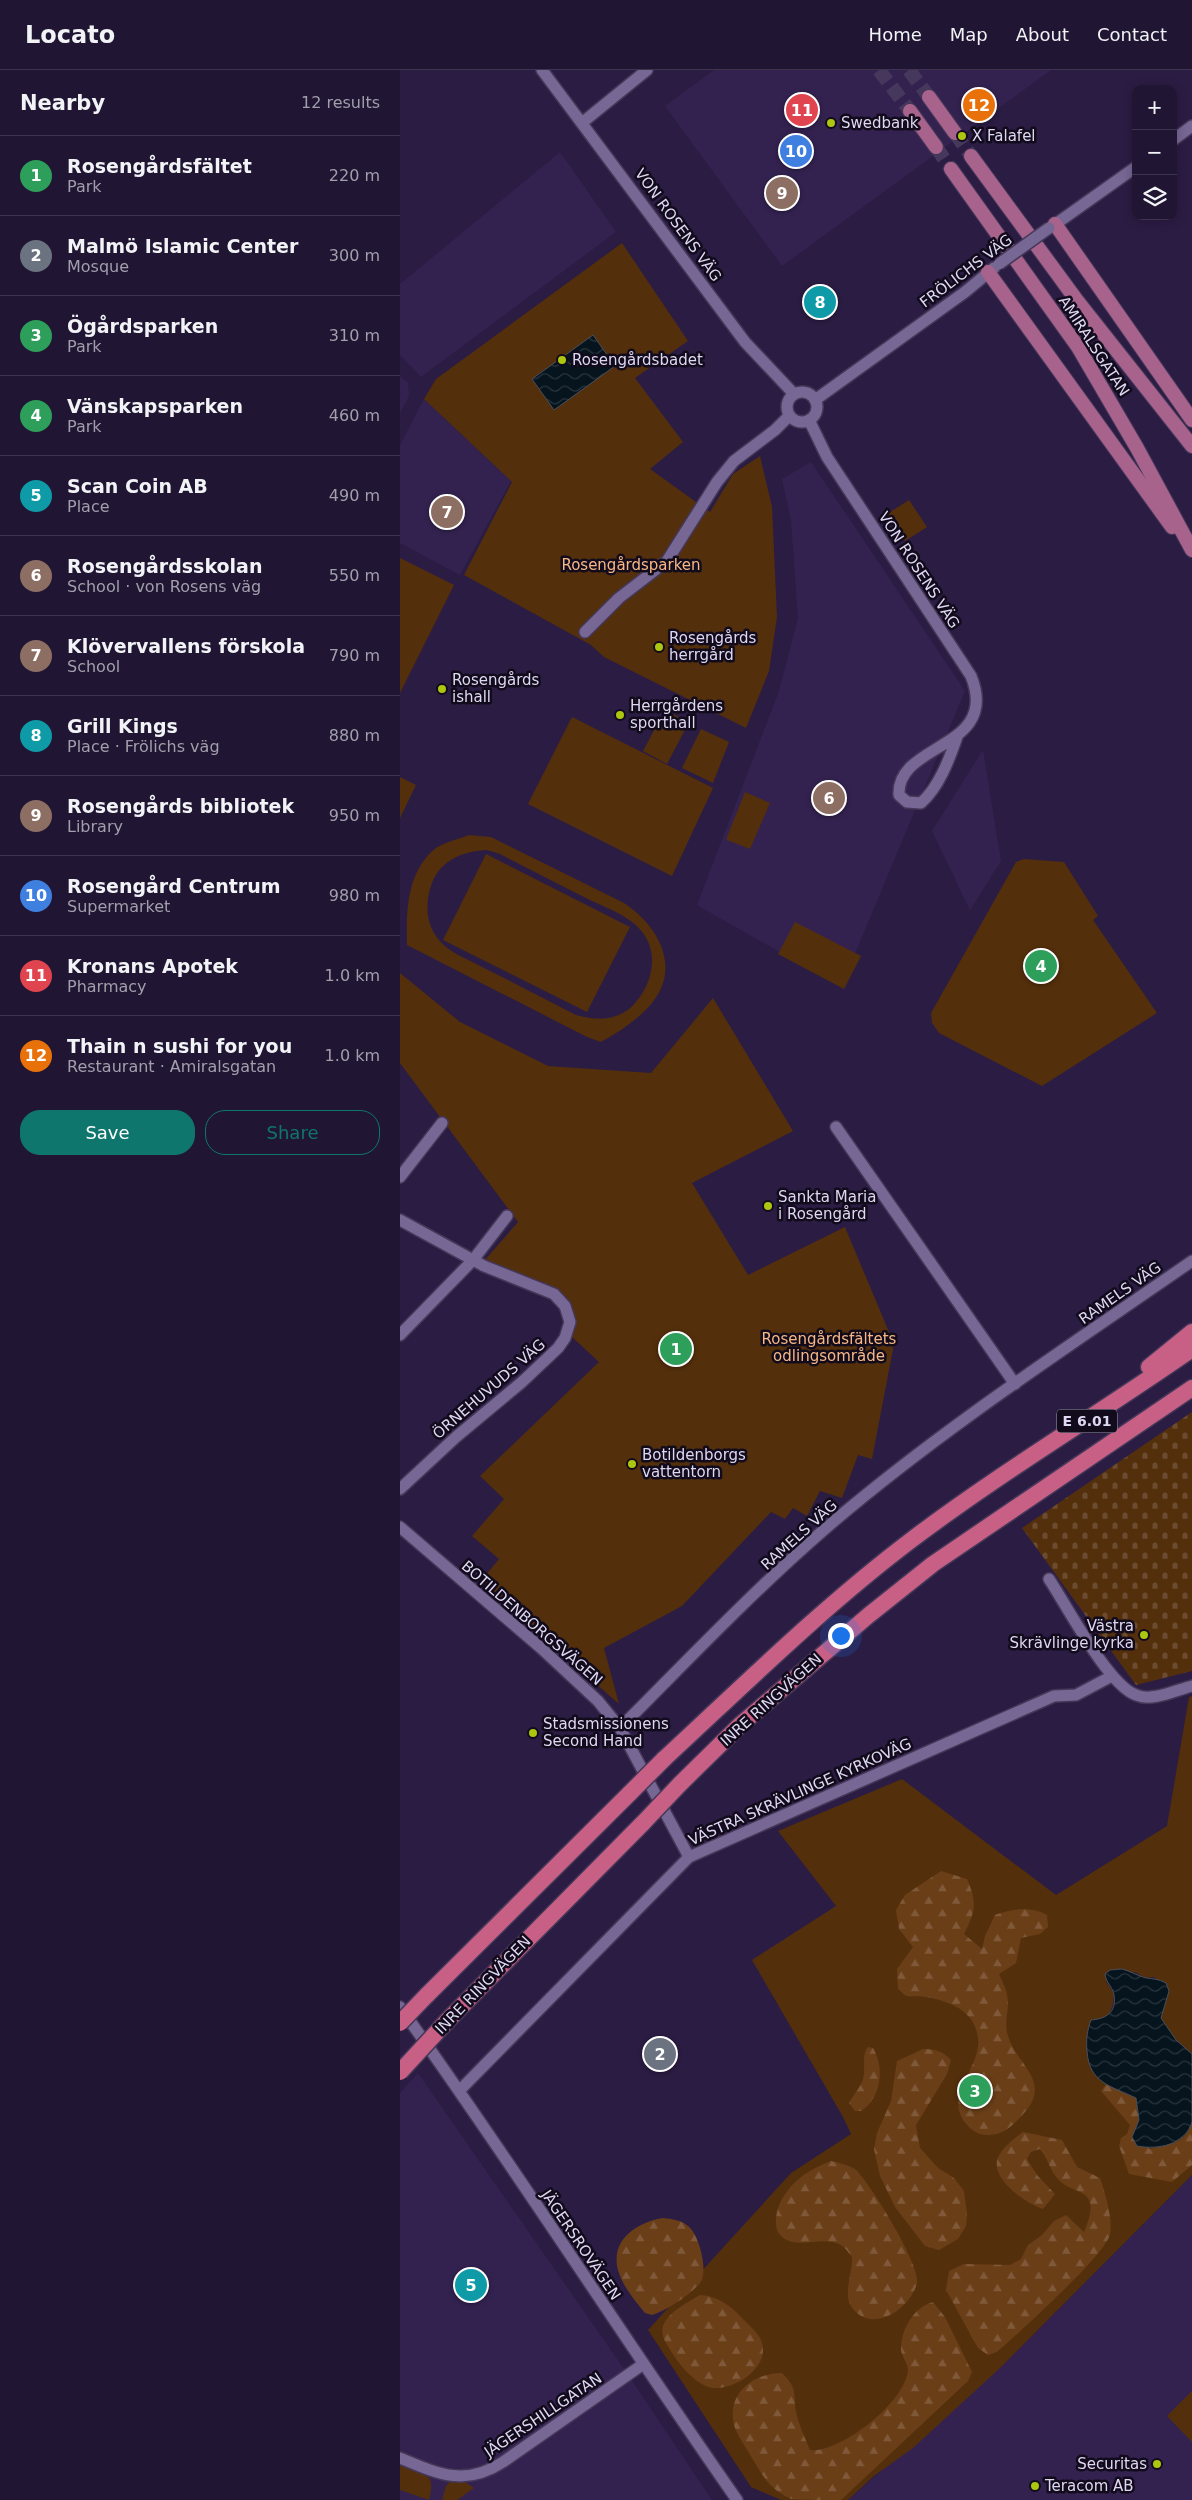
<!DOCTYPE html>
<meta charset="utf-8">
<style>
:root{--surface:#201532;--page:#281e3a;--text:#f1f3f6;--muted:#a29fac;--line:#3d344d;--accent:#0f766e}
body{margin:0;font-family:"DejaVu Sans",sans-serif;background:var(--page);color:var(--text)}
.controls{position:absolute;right:15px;top:15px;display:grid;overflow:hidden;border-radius:10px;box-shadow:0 2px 12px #0003}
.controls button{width:45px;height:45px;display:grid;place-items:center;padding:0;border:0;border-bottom:1px solid var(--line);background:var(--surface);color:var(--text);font:25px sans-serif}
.you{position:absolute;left:440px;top:1565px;width:18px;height:18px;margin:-12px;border:4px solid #fff;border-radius:50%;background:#1a73e8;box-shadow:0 0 0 8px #1a73e833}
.badge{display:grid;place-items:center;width:32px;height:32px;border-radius:50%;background:var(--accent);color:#fff;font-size:16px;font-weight:700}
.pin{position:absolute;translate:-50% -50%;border:2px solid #fff;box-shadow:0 1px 5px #0006}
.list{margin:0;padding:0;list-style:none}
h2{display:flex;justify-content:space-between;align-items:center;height:65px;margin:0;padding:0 20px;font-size:21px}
h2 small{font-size:16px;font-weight:400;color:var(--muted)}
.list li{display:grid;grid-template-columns:32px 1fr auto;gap:15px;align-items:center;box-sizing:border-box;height:80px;padding:0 20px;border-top:1px solid var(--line)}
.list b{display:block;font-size:19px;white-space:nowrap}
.list p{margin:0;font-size:16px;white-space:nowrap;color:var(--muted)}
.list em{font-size:16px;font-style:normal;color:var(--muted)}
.actions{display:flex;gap:10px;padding:15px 20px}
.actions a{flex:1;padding:11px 0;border:1px solid var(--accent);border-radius:20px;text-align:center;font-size:18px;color:var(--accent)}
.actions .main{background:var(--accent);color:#fff}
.icon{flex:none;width:28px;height:28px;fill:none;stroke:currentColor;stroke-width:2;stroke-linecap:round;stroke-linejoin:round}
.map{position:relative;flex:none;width:792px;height:2430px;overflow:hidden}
header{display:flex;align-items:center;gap:30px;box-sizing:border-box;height:70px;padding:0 25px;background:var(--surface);border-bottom:1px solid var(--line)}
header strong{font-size:24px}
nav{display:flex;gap:28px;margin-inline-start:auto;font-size:18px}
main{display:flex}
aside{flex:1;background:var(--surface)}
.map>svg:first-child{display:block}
</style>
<header>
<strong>Locato</strong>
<nav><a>Home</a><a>Map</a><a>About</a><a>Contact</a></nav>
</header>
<main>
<aside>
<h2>Nearby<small>12 results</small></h2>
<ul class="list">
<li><span class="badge" style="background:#2e9e5b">1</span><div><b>Rosengårdsfältet</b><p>Park</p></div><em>220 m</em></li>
<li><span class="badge" style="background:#6b7280">2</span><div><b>Malmö Islamic Center</b><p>Mosque</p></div><em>300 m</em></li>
<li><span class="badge" style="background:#2e9e5b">3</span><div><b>Ögårdsparken</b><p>Park</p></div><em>310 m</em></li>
<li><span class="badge" style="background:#2e9e5b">4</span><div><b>Vänskapsparken</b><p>Park</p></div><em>460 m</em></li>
<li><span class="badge" style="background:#0f9aa8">5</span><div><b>Scan Coin AB</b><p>Place</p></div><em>490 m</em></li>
<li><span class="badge" style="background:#8d6e63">6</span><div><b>Rosengårdsskolan</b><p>School · von Rosens väg</p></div><em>550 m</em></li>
<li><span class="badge" style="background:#8d6e63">7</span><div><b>Klövervallens förskola</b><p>School</p></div><em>790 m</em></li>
<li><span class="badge" style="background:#0f9aa8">8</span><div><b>Grill Kings</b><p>Place · Frölichs väg</p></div><em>880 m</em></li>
<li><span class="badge" style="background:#8d6e63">9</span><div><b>Rosengårds bibliotek</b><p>Library</p></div><em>950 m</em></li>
<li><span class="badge" style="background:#3f7fe0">10</span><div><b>Rosengård Centrum</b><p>Supermarket</p></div><em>980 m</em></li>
<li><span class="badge" style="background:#e0444e">11</span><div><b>Kronans Apotek</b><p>Pharmacy</p></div><em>1.0 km</em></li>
<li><span class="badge" style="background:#e8710a">12</span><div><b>Thain n sushi for you</b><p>Restaurant · Amiralsgatan</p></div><em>1.0 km</em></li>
</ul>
<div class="actions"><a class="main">Save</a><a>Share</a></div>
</aside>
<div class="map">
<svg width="792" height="2430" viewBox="0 0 792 2430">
<defs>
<pattern id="forest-firs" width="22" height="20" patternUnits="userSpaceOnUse" patternTransform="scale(1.25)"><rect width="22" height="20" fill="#6a3e17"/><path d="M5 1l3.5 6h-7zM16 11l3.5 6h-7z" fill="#7f5939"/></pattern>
<pattern id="cemetery-stones" width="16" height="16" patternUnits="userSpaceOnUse" patternTransform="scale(1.25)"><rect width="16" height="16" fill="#542f0c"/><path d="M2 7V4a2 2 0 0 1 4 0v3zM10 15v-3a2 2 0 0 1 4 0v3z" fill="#6c4c30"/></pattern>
<pattern id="water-waves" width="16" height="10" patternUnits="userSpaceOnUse" patternTransform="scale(1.25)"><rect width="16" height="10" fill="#06141d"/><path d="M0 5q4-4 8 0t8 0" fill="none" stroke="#2a353e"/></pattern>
</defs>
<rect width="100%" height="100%" fill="#2b1c43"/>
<g fill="#332250">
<polygon points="314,0 651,0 382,196 265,36"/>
<polygon points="160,82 216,162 21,307 0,285 0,214"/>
<polygon points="0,306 8,313 9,326 0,343"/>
<polygon points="24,329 111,411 60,505 0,473 0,375"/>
<polygon points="411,392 565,621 441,917 297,835 379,621 398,548 391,450 382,409"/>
<polygon points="583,680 601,791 570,840 532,761"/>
<polygon points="18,2003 224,2299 312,2430 0,2430 0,2023"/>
<polygon points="792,2105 792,2430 448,2430 599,2299"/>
</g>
<g fill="#542f0c" fill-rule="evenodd">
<polygon points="222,173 288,271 235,308 283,372 250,399 310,442 333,404 360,386 372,437 377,547 369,601 346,658 204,587 191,575 64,505 112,412 24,329 36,309"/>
<polygon points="509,430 527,457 505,471 487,444"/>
<polygon points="0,488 54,515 0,623"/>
<polygon points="265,640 289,652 267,694 243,681"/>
<polygon points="172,647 313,718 272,806 128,734"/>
<polygon points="301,659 329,672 313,713 282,698"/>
<polygon points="0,707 16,715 0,748"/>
<polygon points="345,722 370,733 350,779 327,770 327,767"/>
<path d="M69,765L91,767L224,833C257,855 282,896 252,933C239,949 219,962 201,972L187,967L7,875C6,840 7,801 36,778C45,772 59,769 69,765ZM87,780L100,784C129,799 159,814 188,829C206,838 231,846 243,863C259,885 252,914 235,933C220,951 197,951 176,945C145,929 115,913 84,898C70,890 49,883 39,870C25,854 25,831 32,813C41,789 65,781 87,780Z"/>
<polygon points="86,784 230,857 187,942 43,870"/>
<polygon points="624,789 664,792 698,846 693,850 757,943 642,1016 539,963 532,953 531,943 616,792"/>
<polygon points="395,852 461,886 444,919 378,884"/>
<path d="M0,903L60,952L148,996L251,1003L313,928L393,1061L292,1113L348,1205L445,1157L494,1274L472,1389L458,1385L442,1428L420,1421L407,1446L393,1438L385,1449L371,1442L282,1536L204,1578L219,1634L80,1512L99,1489L72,1466L104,1429L80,1406L199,1292L172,1267C174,1254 176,1240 168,1229C155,1213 104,1199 84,1191L118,1152L0,993Z"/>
<polygon points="792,1626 792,1984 776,1970 761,1948 768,1921 754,1907 745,1908 735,1902 706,1911 714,1924 713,1934 709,1945 703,1949 690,1950 790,2059 792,2052 792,2105 599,2299 513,2378 474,2406 448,2430 381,2430 351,2417 248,2260 391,2103 451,2064 443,2047 352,1890 436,1836 378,1761 502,1709 656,1825 767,1756 789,1627"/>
<polygon points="792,2321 792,2372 767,2346"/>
<path d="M0,2395C24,2405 37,2401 29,2430L0,2420Z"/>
<polygon points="50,2412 65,2412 74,2418 57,2430 42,2430 46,2416"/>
</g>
<g fill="url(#forest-firs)">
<path d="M541,1801L567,1809C577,1832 576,1841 564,1864L582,1879L585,1866L595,1845C612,1839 630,1836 647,1845L648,1857L640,1864L621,1868L616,1893L599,1904C603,1913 608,1922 608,1933C608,1945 604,1953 608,1966C616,1994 652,2011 625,2042C618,2050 611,2058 602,2062C590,2067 577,2066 568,2056C540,2026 582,1999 578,1968C575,1938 544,1929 518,1926C515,1926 510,1927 507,1926C504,1925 501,1921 498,1919L497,1899L513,1877L499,1859L496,1840L505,1825Z"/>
<path d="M468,1977L473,1978C485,1998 481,2028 461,2041H455L449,2033C454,2023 463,2016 464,2004C465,1995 462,1984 468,1977Z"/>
<path d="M523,1979C534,1979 543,1981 551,1990L547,2004L516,2055L520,2078L538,2098L554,2108L564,2121L567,2143L566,2156L558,2169L539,2180L525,2176L495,2137L480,2106L474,2079L477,2063L491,2031L497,1991Z"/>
<path d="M706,2014L736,2028L739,2050L732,2067L750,2079C769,2073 785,2076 792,2052V2095L772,2112L729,2104L719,2076L721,2068L727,2064L730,2055L701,2021Z"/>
<path d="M623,2062L662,2070L677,2097L700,2108C705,2122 713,2149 710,2164C706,2185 617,2264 597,2282L588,2285L578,2278L546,2220L549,2201L564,2194L610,2195L621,2189L628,2175L642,2165L654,2151L666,2145L684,2162C689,2149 697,2131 682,2123C673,2118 666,2118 658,2109C650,2101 648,2088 640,2079L631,2082L627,2089L637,2105L655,2124L643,2139C627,2134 593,2111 597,2091C600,2079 614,2069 623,2062Z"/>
<path d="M431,2091C439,2093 450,2095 456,2100C470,2113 521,2196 517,2213C511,2239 470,2266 451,2236C443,2223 453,2202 452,2187C448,2182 444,2176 439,2174C419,2165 391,2183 378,2162C374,2154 376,2142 380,2133C391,2111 408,2100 431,2091Z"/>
<path d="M263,2148C272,2149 281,2150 288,2156C299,2164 309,2202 300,2213C289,2226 267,2240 252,2245L245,2243C235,2231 222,2215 218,2200C210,2170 237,2152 263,2148Z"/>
<path d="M300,2225C317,2226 330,2235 342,2248C348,2254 356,2261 360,2268C374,2294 337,2320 313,2318C293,2315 274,2288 265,2271C253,2249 284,2235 300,2225Z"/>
<path d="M533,2232L545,2247L572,2302L568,2311L441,2430C430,2430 400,2430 391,2429C366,2417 363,2405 349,2383C343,2372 334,2362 333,2349C330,2320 356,2303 382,2303C398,2319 393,2322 396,2342C399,2355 405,2368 410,2380C439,2384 506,2332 508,2300C508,2293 501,2286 501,2279C501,2259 514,2237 533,2232Z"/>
</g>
<polygon fill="url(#cemetery-stones)" points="792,1342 792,1601 736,1615 622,1458"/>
<g fill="url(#water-waves)" stroke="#474f5d">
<polygon points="193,265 215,296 154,340 132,309"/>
<path d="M722,1899C730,1901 738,1906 746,1908C754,1909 758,1909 766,1913L769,1921L761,1948L776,1970L792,1984V2052C785,2075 758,2080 737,2076L732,2067L739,2050L736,2028C711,2016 689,2013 687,1981C686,1971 687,1960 691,1950C705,1949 717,1943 714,1925C713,1917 706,1913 705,1904L710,1900Z"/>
</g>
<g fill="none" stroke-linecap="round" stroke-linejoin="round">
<g stroke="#46385d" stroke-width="14" stroke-dasharray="14 7" stroke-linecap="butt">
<polyline points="479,0 510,41"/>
<polyline points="509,0 529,27"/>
<polyline points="555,63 571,86"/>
<polyline points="536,77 551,99"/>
</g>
<g stroke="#453758" stroke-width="14">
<g id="minor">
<polyline points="142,0 345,272 394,324"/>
<polyline points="183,52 247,0"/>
<polyline points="773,70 792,56"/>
<polyline points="650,158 736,97"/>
<circle cx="402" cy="337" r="15"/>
<polyline points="415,330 565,222 594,198"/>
<path d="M409,350L427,387L571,606C601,680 496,672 499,725L507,732L521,733C539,717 549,690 557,667"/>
<polyline points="185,562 219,528 267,491 317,412 334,391 375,360 389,346"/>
<polyline points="436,1057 615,1314"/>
<polyline points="0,1107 42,1053"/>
<polyline points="0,1150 84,1196 154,1224 165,1236 170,1252 165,1268 158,1278 122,1312 56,1367 0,1419"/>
<polyline points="0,1265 73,1190 107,1146"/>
<polyline points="0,1457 141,1578 198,1631 220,1658 289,1787"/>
<path d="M649,1509C667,1536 708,1615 736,1625C752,1632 776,1620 792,1616"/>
<path d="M220,1658C287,1591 353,1521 426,1458C540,1360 668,1277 792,1191"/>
<path d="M0,1937C116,2099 223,2267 337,2430"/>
<polyline points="60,2020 289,1787 654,1626 676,1625 712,1606"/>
<path d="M0,2388C38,2404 65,2417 103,2392L242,2295"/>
</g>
</g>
<g stroke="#453758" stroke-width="16">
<g id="major">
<polyline points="529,27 555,63"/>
<polyline points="510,41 536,77"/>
<polyline points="571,86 675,228 792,376"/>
<polyline points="551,99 678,277 737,378 792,480"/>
<polyline points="655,154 792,350"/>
<polyline points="588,202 772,457"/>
</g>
</g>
<g stroke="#453758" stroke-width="19">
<g id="highway">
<polyline points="749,1297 792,1262"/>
<path d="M264,1689C344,1615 423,1537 510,1471C601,1402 699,1344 792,1279"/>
<polyline points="280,1714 340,1655 469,1545 533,1494 792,1318"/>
<polyline points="26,1926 230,1723"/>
<polyline points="48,1950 243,1753"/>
</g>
</g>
<use href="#minor" stroke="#766794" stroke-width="11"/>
<use href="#major" stroke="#a7638c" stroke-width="14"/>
<use href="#highway" stroke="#c86086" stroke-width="16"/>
<g stroke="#453758" stroke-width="14" stroke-linecap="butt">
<polyline id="minor-bridge" points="599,194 649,158"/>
</g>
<g stroke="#453758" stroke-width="19" stroke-linecap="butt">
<g id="highway-bridge">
<polyline points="230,1723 264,1689"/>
<polyline points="243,1753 280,1714"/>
<polyline points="0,1953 26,1926"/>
<polyline points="0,2002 48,1950"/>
</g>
</g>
<use href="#minor-bridge" stroke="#766794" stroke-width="11"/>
<use href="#highway-bridge" stroke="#c86086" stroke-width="16"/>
</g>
<g fill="#adc610" stroke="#110b1c" stroke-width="2">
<circle cx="431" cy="53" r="5"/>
<circle cx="562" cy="66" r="5"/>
<circle cx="162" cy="290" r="5"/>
<circle cx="259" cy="577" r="5"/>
<circle cx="42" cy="619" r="5"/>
<circle cx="220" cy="645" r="5"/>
<circle cx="368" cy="1136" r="5"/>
<circle cx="232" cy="1394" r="5"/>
<circle cx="744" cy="1565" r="5"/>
<circle cx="133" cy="1663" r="5"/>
<circle cx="757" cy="2394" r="5"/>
<circle cx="635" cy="2416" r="5"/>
</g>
<g text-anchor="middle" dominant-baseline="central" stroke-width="5" stroke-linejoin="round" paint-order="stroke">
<rect fill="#110b1c" stroke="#a19ab2" stroke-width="1" x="657" y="1339.5" width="60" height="23" rx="4"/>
<g font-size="14" font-weight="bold" fill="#dfd8f2">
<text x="687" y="1351">E 6.01</text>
</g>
<g font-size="15" fill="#dfd8f2" stroke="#110b1c" text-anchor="start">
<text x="441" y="53">Swedbank</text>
<text x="572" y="66">X Falafel</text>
<text x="172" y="290">Rosengårdsbadet</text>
<text x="269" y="568">Rosengårds<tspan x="269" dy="17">herrgård</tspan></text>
<text x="52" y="610">Rosengårds<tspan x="52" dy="17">ishall</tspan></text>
<text x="230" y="636">Herrgårdens<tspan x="230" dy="17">sporthall</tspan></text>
<text x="378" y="1127">Sankta Maria<tspan x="378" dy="17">i Rosengård</tspan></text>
<text x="242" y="1385">Botildenborgs<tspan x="242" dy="17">vattentorn</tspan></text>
<text x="734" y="1556" text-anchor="end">Västra<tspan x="734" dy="17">Skrävlinge kyrka</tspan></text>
<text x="143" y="1654">Stadsmissionens<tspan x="143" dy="17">Second Hand</tspan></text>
<text x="747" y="2394" text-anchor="end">Securitas</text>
<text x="645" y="2416">Teracom AB</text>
</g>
<g font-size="15" fill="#dfd8f2" stroke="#110b1c">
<text transform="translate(278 155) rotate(54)">VON ROSENS VÄG</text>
<text transform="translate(566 201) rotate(-37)">FRÖLICHS VÄG</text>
<text transform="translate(694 276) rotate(57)">AMIRALSGATAN</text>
<text transform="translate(519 500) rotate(57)">VON ROSENS VÄG</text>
<text transform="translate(720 1223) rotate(-35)">RAMELS VÄG</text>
<text transform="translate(89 1319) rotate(-41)">ÖRNEHUVUDS VÄG</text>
<text transform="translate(399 1465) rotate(-42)">RAMELS VÄG</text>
<text transform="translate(132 1553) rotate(41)">BOTILDENBORGSVÄGEN</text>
<text transform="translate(371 1630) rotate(-42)">INRE RINGVÄGEN</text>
<text transform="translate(400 1722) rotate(-24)">VÄSTRA SKRÄVLINGE KYRKOVÄG</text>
<text transform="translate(83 1915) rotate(-46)">INRE RINGVÄGEN</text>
<text transform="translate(181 2175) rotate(56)">JÄGERSROVÄGEN</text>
<text transform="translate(143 2345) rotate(-34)">JÄGERSHILLGATAN</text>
</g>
<g font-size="15" fill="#f7b784" stroke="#110b1c">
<text x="231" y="495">Rosengårdsparken</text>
<text x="429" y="1269">Rosengårdsfältets<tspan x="429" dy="17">odlingsområde</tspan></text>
</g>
</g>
</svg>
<div class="controls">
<button>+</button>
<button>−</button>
<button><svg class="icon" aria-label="layers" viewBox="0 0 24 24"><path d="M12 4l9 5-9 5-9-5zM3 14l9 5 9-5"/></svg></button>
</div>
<div class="you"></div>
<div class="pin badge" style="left:276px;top:1279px;background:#2e9e5b">1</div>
<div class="pin badge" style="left:260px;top:1984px;background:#6b7280">2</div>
<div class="pin badge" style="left:575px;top:2021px;background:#2e9e5b">3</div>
<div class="pin badge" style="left:641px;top:896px;background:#2e9e5b">4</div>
<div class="pin badge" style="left:71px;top:2215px;background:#0f9aa8">5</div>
<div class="pin badge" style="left:429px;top:728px;background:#8d6e63">6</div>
<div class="pin badge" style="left:47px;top:442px;background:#8d6e63">7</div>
<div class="pin badge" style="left:420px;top:232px;background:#0f9aa8">8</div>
<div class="pin badge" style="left:382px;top:123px;background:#8d6e63">9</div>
<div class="pin badge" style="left:396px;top:81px;background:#3f7fe0">10</div>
<div class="pin badge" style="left:402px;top:40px;background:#e0444e">11</div>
<div class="pin badge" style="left:579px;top:35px;background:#e8710a">12</div>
</div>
</main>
